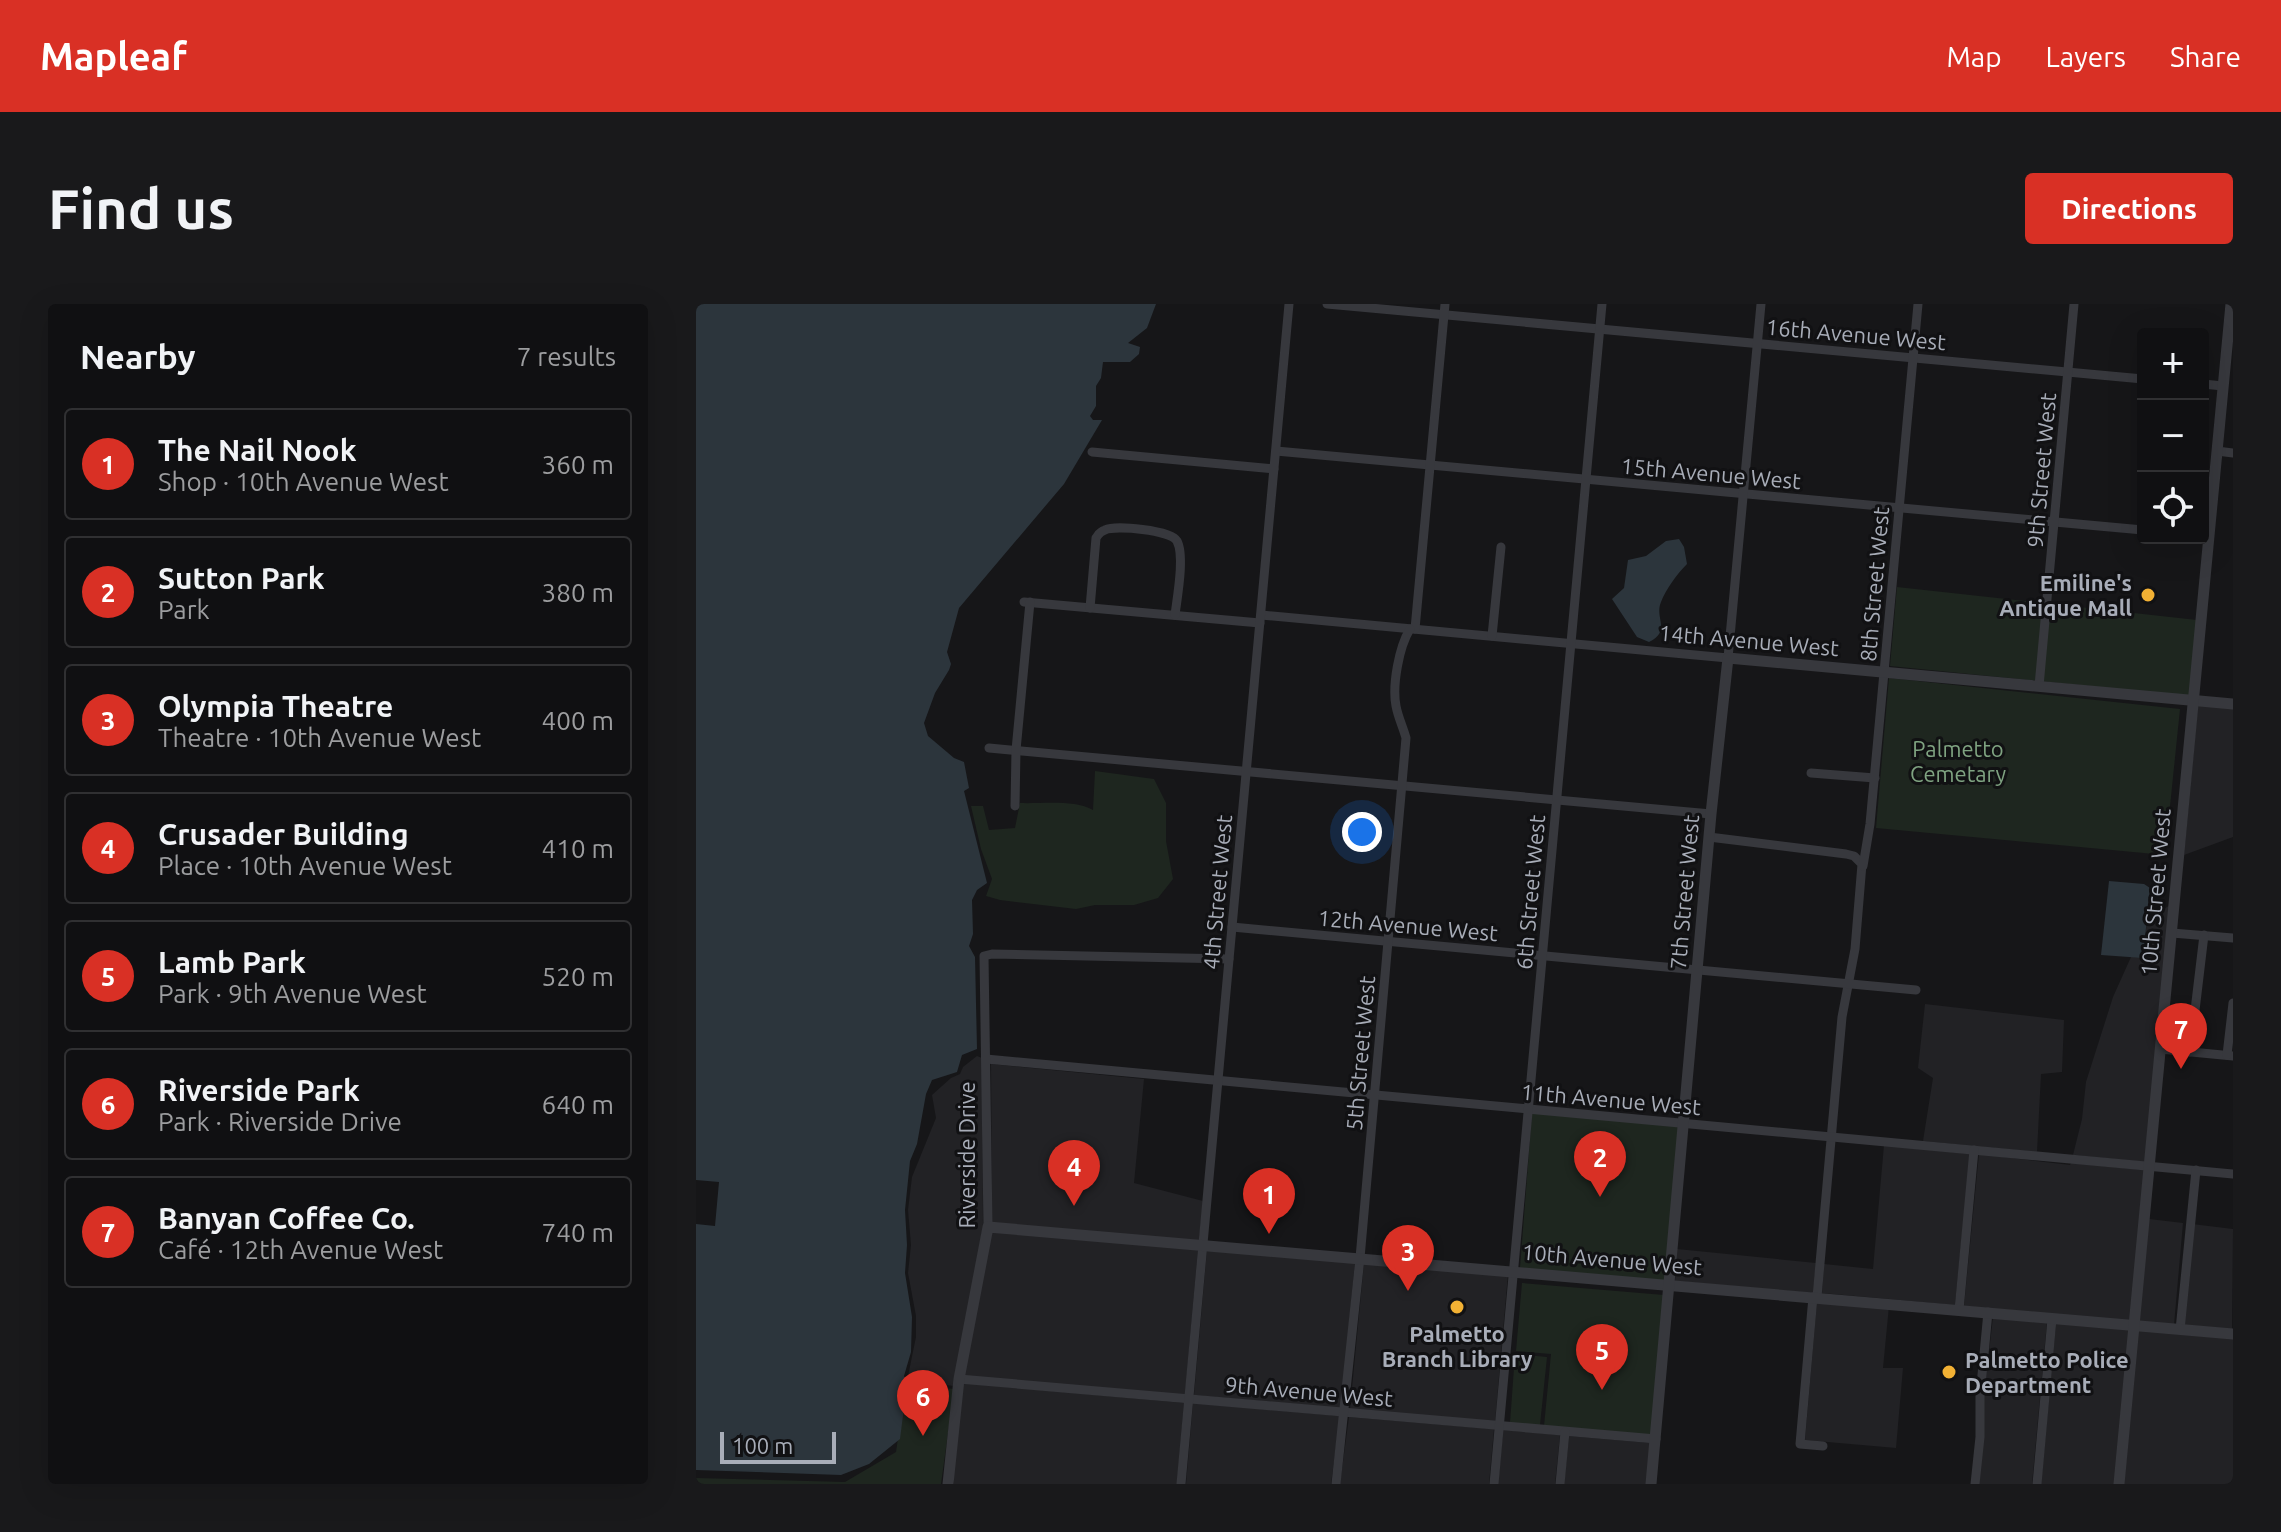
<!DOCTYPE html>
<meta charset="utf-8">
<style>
:root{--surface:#101012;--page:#19191b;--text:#f1f3f6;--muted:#9c9d9f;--line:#303032;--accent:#d93025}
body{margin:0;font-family:Ubuntu,sans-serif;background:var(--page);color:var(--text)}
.controls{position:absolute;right:24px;top:24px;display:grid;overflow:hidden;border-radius:8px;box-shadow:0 8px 32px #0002}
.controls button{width:72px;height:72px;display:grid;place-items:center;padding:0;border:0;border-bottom:2px solid var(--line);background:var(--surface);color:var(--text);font:40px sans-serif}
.scale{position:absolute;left:24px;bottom:20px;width:116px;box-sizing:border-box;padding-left:8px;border:4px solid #a8adb8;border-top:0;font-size:22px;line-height:28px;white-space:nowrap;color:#a8adb8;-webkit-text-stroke:6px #111113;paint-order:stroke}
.you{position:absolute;left:666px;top:528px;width:28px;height:28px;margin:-20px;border:6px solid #fff;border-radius:50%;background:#1a73e8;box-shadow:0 0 0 12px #1a73e833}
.badge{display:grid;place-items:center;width:52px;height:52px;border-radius:50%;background:var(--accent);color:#fff;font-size:26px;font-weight:700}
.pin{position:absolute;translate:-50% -66px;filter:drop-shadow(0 2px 4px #0008)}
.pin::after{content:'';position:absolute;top:42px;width:28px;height:24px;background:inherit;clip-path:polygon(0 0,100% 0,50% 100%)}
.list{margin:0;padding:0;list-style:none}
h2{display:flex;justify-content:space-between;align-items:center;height:104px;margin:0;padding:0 32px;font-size:34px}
h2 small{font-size:26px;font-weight:400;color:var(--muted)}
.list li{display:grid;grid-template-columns:52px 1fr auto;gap:24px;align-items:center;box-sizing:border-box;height:112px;margin:0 16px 16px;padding:0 16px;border:2px solid var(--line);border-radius:8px}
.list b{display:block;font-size:30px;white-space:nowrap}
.list p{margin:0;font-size:26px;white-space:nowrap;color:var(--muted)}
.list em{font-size:26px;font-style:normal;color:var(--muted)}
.icon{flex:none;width:44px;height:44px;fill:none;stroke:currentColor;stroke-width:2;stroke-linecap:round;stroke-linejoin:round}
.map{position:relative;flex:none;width:1537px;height:1180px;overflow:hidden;border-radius:8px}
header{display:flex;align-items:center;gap:48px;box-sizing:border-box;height:112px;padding:0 40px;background:var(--accent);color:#fff}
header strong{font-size:38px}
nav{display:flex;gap:44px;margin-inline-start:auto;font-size:28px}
.intro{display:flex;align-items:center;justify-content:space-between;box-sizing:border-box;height:192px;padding:0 48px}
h1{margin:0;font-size:56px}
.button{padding:20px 36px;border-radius:8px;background:var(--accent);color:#fff;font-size:28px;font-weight:700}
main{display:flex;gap:48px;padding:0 48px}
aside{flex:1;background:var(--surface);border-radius:8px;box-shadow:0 8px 32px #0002}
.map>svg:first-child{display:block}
</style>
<header>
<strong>Mapleaf</strong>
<nav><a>Map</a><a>Layers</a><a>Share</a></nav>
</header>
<div class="intro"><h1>Find us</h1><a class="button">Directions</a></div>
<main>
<aside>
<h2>Nearby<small>7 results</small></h2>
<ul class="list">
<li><span class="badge">1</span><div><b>The Nail Nook</b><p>Shop · 10th Avenue West</p></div><em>360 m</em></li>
<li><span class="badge">2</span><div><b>Sutton Park</b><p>Park</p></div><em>380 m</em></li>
<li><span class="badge">3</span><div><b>Olympia Theatre</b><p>Theatre · 10th Avenue West</p></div><em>400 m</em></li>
<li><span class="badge">4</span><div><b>Crusader Building</b><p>Place · 10th Avenue West</p></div><em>410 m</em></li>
<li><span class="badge">5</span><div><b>Lamb Park</b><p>Park · 9th Avenue West</p></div><em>520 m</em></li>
<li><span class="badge">6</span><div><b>Riverside Park</b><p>Park · Riverside Drive</p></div><em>640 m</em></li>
<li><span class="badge">7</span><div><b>Banyan Coffee Co.</b><p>Café · 12th Avenue West</p></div><em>740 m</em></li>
</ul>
</aside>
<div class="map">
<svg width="1537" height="1180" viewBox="0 0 1537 1180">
<rect width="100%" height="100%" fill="#161618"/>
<g fill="#222225">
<polygon points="1502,401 1537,404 1537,533 1488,551"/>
<polygon points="1474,601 1449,858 1377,851 1386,815 1390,778 1417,693 1435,653 1447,653 1451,616"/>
<polygon points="1229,700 1368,716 1366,768 1345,770 1341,848 1227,837 1237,774 1222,764"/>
<polygon points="281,752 286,754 287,922 258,1082 215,1077 212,1072 220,1033 220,1012 212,969 215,941 212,906 216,873 240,814 236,791 255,774 264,770 267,763"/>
<polygon points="295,760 448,775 438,879 507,897 503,937 296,919"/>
<polygon points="1188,841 1274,850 1259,1001 1126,989 1128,960 1177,965"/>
<polygon points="1283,850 1374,861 1375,859 1448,866 1434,1017 1268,1002"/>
<polygon points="1453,915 1487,919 1478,1021 1443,1018"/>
<polygon points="1496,920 1537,925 1536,1026 1487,1022"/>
<polygon points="296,927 502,945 489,1091 268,1072"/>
<polygon points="981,945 1120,959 1117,989 979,977"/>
<polygon points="511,946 659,958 645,1104 498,1091"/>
<polygon points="668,959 812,970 799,1118 654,1105"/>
<polygon points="1121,997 1193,1002 1187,1064 1207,1064 1200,1144 1109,1136"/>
<polygon points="1297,1013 1351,1018 1336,1180 1283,1180 1288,1092"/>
<polygon points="1360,1019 1434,1025 1419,1180 1345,1180"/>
<polygon points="1442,1026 1537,1034 1537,1180 1428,1180"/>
<polygon points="267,1079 488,1099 481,1180 258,1180 257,1166"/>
<polygon points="497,1099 644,1112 635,1180 490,1180"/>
<polygon points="653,1113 798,1125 793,1180 644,1180"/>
<polygon points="807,1126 864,1131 859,1180 802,1180"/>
<polygon points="873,1132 955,1139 951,1180 868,1180"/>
</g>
<g fill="#1e261f">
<polygon points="1201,283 1501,316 1494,392 1194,362"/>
<polygon points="1193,374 1484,405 1469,551 1180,524"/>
<path d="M399,467L458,475L470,499V537L477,575L462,594L438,601H399L380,605L304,596L290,592L296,575L285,545L275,502H287L293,526L319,524L324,499C345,500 378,495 397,506Z"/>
<polygon points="836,809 985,822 971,978 824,964"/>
<polygon points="826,979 968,991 957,1133 848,1122 855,1050 820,1047"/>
<polygon points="819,1050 851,1053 844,1121 814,1119"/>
<polygon points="210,1080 258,1085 245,1180 0,1180 0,1174 149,1178 200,1148"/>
</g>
<g fill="#2c353c">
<polygon points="0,0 460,0 451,24 432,39 444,43 443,50 434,58 407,58 405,74 400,82 400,102 394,112 397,116 406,116 368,180 263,304 251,348 255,360 253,366 239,389 228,419 232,432 258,454 268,458 273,484 268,487 291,579 281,586 276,596 277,630 273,642 279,653 281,745 266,751 261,768 236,776 230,790 221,840 214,857 209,906 211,941 209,969 216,1013 215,1048 208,1072 211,1080 204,1135 173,1160 145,1171 0,1166"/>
<path d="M983,235L988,243L991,260C981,270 970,285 965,298C958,314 976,327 953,338L941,333L916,295L928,284L932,256L950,252L970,237Z"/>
<polygon points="1413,577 1448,580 1454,584 1447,654 1405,651"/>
</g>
<polygon fill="#161618" points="0,876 23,878 19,922 0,920"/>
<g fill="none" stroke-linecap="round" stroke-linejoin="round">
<g stroke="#37383d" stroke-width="9">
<polyline points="631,0 1447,75"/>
<polyline points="1507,80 1527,82"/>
<polyline points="580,147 1447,226"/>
<polyline points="1521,147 1537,149"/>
<polyline points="396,148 578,165"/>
<polyline points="328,298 564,319"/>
<path d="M394,304L400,234C403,230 403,228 409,226C419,221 475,226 481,237C489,252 481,294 479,311"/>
<polyline points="565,311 1032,354 1065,0"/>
<polyline points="719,325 749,0"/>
<polyline points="796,332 805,243"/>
<polyline points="1343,382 1378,0"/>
<polyline points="293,444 1015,510"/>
<polyline points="1115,469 1179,474"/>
<polyline points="319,502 320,446 334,298"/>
<polyline points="1013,533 1150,550 1158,552 1166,560 1159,645 1146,713 1121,993"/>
<polyline points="1167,562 1174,520 1222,0"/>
<polyline points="536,623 1220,686"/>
<polyline points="1476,629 1537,634"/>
<polyline points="1464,745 1537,752"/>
<polyline points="1494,748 1508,631"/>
<polyline points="1531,751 1537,699"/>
<polyline points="290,755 1537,870"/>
<polyline points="292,923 288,652 296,650 533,655"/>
<polyline points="1117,993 1104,1140 1127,1142"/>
<polyline points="1263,1006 1278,846"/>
<polyline points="1484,1026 1500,866"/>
<polyline points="263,1075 960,1135"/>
<polyline points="485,1180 593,0"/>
<path d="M640,1180L664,954L710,434C707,423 702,413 700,402C696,381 703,343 714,325"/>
<polyline points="798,1180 906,0"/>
<polyline points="864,1180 869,1128"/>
<polyline points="1279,1180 1284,1133 1284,1092 1292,1008"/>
<polyline points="1341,1180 1356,1015"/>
</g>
<g stroke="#37383d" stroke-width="11">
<polyline points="252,1180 263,1075 292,923 1537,1030"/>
<polyline points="955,1180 1015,510 1032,354 1537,400"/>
<polyline points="1423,1180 1535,0"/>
</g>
</g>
<g fill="#f2b134" stroke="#111113" stroke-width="3">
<circle cx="1452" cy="291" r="8"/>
<circle cx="761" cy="1003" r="8"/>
<circle cx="1253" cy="1068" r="8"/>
</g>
<g text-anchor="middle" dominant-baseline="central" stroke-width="6" stroke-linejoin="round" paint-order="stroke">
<g font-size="22" fill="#a8adb8" stroke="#111113">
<text transform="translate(1160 30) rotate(5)">16th Avenue West</text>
<text transform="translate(1345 166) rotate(-85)">9th Street West</text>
<text transform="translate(1015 169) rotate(5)">15th Avenue West</text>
<text transform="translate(1178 280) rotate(-85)">8th Street West</text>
<text transform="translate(1053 336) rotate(5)">14th Avenue West</text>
<text transform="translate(521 588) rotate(-85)">4th Street West</text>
<text transform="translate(834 588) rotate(-85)">6th Street West</text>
<text transform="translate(988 588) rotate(-85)">7th Street West</text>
<text transform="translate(1459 588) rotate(-85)">10th Street West</text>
<text transform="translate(712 621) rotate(5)">12th Avenue West</text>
<text transform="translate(664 749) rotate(-85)">5th Street West</text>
<text transform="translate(915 795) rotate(5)">11th Avenue West</text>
<text transform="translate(270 851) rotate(-90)">Riverside Drive</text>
<text transform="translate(916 955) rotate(5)">10th Avenue West</text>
<text transform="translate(613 1087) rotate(5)">9th Avenue West</text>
</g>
<g font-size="22" font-weight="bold" fill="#a8adb8" stroke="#111113" text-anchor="end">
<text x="1436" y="278">Emiline's<tspan x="1436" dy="25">Antique Mall</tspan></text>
<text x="761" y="1029" text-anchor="middle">Palmetto<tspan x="761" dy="25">Branch Library</tspan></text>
<text x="1269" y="1055" text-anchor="start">Palmetto Police<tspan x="1269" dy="25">Department</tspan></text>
</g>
<g font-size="22" fill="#7fa381" stroke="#111113">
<text x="1262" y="444">Palmetto<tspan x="1262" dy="25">Cemetary</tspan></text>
</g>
</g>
</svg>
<div class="controls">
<button>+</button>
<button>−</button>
<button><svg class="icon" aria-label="locate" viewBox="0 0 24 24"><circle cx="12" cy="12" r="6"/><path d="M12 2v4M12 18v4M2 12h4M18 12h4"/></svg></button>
</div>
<div class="scale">100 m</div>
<div class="you"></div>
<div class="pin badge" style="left:573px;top:930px">1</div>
<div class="pin badge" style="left:904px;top:893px">2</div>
<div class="pin badge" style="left:712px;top:987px">3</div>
<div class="pin badge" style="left:378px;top:902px">4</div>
<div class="pin badge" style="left:906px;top:1086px">5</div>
<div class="pin badge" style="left:227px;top:1132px">6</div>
<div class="pin badge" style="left:1485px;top:765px">7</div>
</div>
</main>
